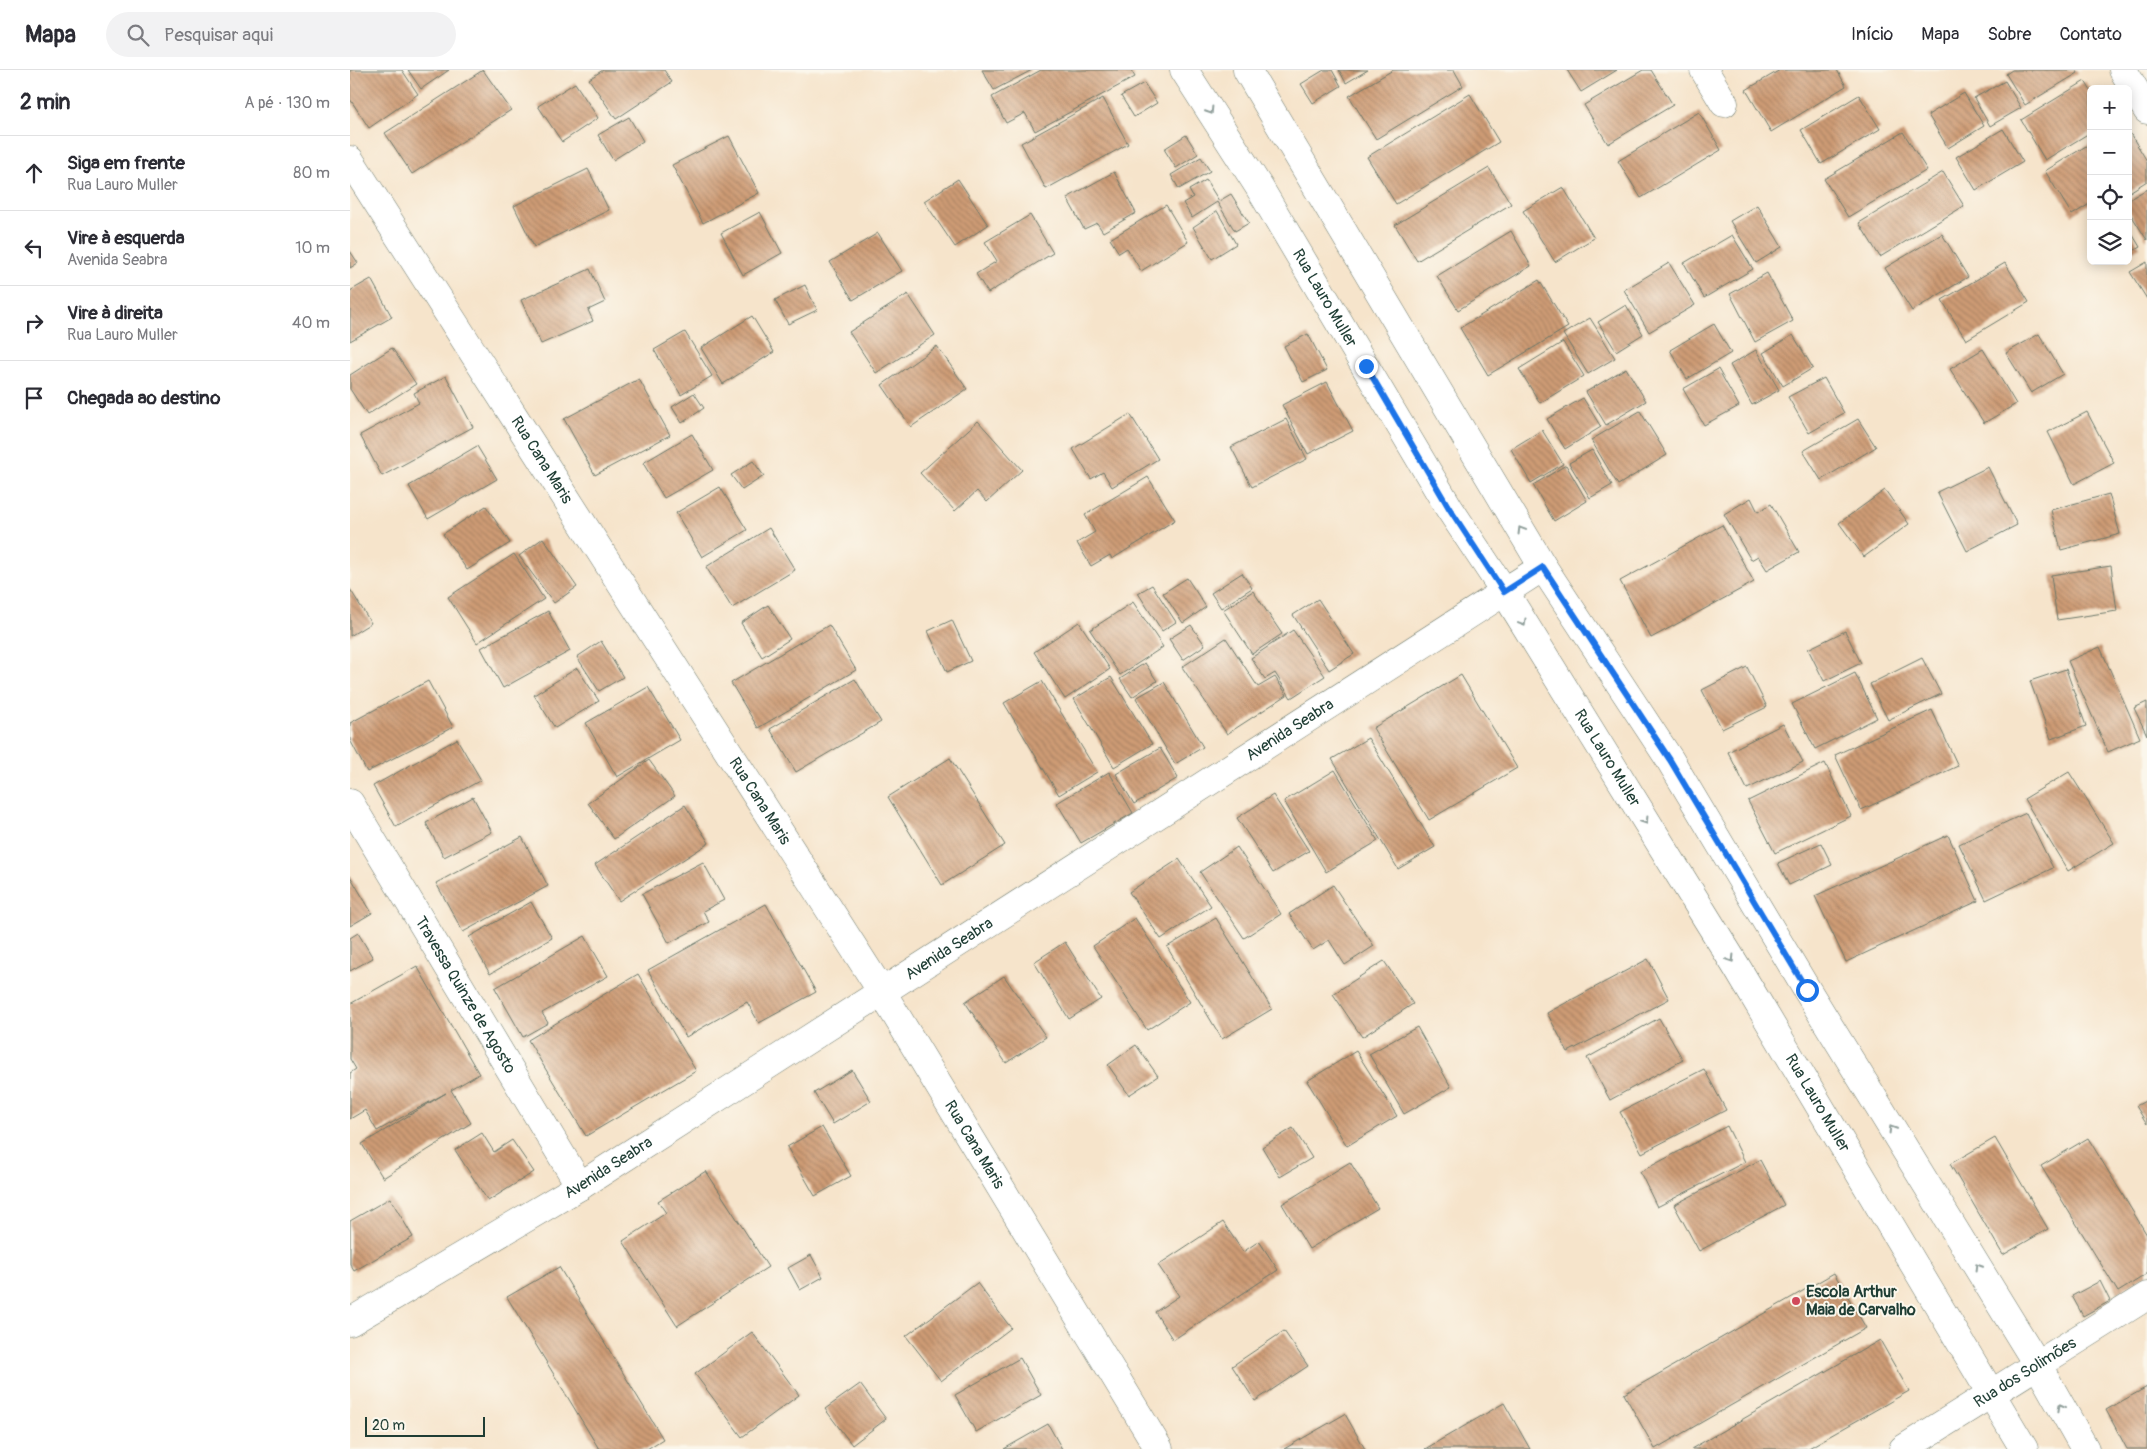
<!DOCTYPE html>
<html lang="pt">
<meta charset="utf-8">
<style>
:root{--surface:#fff;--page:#f2f2f3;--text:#2b2b33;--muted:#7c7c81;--line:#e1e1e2}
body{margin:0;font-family:Pangolin,sans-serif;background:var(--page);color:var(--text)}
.controls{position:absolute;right:15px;top:15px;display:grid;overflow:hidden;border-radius:8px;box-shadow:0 2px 12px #0003}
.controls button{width:45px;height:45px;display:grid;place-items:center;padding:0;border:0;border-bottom:1px solid var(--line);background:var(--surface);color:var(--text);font:25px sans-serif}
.scale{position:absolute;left:15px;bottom:12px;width:120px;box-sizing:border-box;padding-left:5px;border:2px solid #1f3d34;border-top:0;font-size:14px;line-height:18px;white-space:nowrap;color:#1f3d34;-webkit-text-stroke:4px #fbf7ec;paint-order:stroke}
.stop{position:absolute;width:15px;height:15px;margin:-11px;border:4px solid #1a73e8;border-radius:50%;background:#fff}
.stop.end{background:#1a73e8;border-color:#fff;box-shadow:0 1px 5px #0008}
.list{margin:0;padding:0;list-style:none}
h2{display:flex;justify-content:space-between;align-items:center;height:65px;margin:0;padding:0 20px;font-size:21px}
h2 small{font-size:16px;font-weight:400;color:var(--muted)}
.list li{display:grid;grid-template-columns:32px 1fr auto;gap:15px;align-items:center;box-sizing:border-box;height:75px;padding:0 20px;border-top:1px solid var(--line)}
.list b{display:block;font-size:19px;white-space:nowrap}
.list p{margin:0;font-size:16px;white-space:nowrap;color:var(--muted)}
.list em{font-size:16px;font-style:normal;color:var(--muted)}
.icon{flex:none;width:28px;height:28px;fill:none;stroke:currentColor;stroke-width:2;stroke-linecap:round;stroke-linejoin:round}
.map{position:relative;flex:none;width:1797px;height:1379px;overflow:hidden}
header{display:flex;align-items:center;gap:30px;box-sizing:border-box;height:70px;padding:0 25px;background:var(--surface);border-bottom:1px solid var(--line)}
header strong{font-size:24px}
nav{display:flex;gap:28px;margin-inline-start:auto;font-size:18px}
.search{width:350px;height:45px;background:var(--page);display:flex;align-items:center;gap:12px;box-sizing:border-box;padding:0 18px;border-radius:28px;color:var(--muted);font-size:19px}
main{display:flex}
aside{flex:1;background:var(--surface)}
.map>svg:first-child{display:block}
</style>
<header>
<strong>Mapa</strong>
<div class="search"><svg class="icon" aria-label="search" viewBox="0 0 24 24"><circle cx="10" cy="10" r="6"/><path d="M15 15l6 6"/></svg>Pesquisar aqui</div>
<nav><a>Início</a><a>Mapa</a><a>Sobre</a><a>Contato</a></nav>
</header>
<main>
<aside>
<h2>2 min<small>A pé · 130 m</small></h2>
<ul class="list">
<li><svg class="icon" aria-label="ahead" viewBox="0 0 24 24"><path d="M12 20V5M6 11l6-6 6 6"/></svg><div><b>Siga em frente</b><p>Rua Lauro Muller</p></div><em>80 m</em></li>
<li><svg class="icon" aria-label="left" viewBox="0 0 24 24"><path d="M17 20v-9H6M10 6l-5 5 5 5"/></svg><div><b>Vire à esquerda</b><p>Avenida Seabra</p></div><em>10 m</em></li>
<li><svg class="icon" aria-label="right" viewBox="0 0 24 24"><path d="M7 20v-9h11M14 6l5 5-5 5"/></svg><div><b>Vire à direita</b><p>Rua Lauro Muller</p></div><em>40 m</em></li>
<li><svg class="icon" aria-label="arrive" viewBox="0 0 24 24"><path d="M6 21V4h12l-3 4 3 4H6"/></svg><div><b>Chegada ao destino</b></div></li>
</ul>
</aside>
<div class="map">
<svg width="1797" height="1379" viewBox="0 0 1797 1379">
<defs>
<pattern id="building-back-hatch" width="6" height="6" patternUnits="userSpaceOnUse" patternTransform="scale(1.25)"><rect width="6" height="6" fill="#ce9b75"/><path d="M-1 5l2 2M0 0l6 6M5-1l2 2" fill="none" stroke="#a78061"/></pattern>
</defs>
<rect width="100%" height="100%" fill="#fbf7ec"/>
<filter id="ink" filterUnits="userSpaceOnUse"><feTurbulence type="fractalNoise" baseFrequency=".02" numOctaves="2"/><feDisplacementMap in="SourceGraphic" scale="10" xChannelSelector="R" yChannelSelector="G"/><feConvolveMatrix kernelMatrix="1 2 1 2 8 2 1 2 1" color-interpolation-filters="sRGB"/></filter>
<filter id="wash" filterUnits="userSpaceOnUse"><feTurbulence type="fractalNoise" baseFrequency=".0096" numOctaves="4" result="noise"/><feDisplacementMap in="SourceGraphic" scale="20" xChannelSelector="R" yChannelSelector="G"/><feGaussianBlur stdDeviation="1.12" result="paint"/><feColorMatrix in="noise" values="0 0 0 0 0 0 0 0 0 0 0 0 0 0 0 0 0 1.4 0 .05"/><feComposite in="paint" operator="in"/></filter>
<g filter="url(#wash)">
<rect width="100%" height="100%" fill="#f6e4cb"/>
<g id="blocks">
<g fill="url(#building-back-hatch)">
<polygon points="0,0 52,0 68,24 19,58 0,29"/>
<polygon points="58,0 99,0 71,19"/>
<polygon points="133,0 161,40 62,104 35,63"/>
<polygon points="253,0 314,0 322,12 266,49 239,9"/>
<polygon points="632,0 682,0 644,20"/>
<polygon points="691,0 781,0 785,7 685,61 675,43 656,53 642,27"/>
<polygon points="974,0 982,0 991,16 963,33 951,14"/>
<polygon points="989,0 1018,0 996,13"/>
<polygon points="1043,0 1104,0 1113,16 1026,69 999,26"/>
<polygon points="1217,0 1267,0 1231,22"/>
<polygon points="1293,0 1301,0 1323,35 1258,74 1234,35"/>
<polygon points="1430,0 1487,0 1496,16 1421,62 1396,20"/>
<polygon points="1662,0 1726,0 1728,3 1675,35 1656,4"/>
<polygon points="1655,11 1671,38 1640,56 1624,28"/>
<polygon points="1735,11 1741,21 1741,62 1695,90 1671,50"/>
<polygon points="225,13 248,48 212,72 188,36"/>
<polygon points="794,13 807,33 784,47 771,26"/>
<polygon points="1614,23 1634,56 1598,78 1578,45"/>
<polygon points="1120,24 1149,72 1046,134 1017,87"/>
<polygon points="1509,25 1530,59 1471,94 1451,60"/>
<polygon points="753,28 778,74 696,119 671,73"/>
<polygon points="1349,42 1371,80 1291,128 1268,91"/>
<polygon points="279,47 293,71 263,90 248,65"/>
<polygon points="1653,59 1673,92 1626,120 1606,87"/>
<polygon points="1778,60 1797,91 1797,111 1778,123"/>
<polygon points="1553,62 1577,100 1498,147 1474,109"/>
<polygon points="836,65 848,84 826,98 814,79"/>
<polygon points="379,66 409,123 353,153 322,95"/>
<polygon points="1741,73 1741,133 1722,145 1695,101"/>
<polygon points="851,87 860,101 829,119 821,105"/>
<polygon points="1139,98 1161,134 1067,191 1045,155"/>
<polygon points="238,99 259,140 184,177 164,136"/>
<polygon points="764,102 786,143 753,162 747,153 734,159 717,128"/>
<polygon points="1593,102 1614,136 1530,187 1509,153"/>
<polygon points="608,109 638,155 605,177 574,131"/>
<polygon points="856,110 869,131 881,124 899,153 885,161 867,132 842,148 833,133 843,127 839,120"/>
<polygon points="1213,117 1244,168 1205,192 1173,141"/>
<polygon points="1797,119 1797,170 1778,140 1778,130"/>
<polygon points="816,135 838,172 791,201 777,178 769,183 760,169"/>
<polygon points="1407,135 1432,177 1406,193 1380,151"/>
<polygon points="867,141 886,174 862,189 843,157"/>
<polygon points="410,142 432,183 393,205 371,163"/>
<polygon points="680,145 703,183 638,223 626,204 647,191 635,172"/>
<polygon points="1778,157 1790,177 1778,184"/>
<polygon points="1161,161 1181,196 1108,240 1087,206"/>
<polygon points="528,163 552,201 503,230 480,192"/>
<polygon points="1592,164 1618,207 1562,241 1535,198"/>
<polygon points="1382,165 1403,199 1354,228 1334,193"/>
<polygon points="0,181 8,193 0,198"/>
<polygon points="1797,192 1797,229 1780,202"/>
<polygon points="1319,193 1345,235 1299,262 1274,220"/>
<polygon points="1655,193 1679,232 1616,270 1592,230"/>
<polygon points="240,199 255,232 238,240 243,251 191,274 171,230"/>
<polygon points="1417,203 1443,251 1405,272 1380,224"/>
<polygon points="21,209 42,247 0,271 0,221"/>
<polygon points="1189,210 1218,257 1138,305 1110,258"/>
<polygon points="455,215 467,240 438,254 425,230"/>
<polygon points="558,224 585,265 526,303 499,262"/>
<polygon points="1276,235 1293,264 1266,281 1248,252"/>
<polygon points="402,246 424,282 373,314 351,278"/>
<polygon points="1240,248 1265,288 1238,304 1213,264"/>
<polygon points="1364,254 1381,283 1337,309 1320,280"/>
<polygon points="335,262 362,306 331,325 304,280"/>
<polygon points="958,264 977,300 953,312 934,276"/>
<polygon points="1689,264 1713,304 1681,323 1656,283"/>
<polygon points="1443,265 1463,298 1433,316 1413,283"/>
<polygon points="1213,272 1234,306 1190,333 1169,299"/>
<polygon points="587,276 617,319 561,357 532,315"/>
<polygon points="42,278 66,314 17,345 0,319 0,305"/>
<polygon points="1633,279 1666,334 1634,353 1600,299"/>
<polygon points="1406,280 1429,320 1402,335 1380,295"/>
<polygon points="1276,298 1296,331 1256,355 1236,322"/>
<polygon points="1368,299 1389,336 1354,355 1333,319"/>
<polygon points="96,306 123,357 32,406 10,365 69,333 64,323"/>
<polygon points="1474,308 1494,343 1459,363 1438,327"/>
<polygon points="289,309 320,365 245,405 214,349"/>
<polygon points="977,312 1003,361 958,384 932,335"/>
<polygon points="344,323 354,338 332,353 322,337"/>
<polygon points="1233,328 1251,357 1215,379 1197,349"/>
<polygon points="1290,341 1317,385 1268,415 1241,370"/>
<polygon points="1737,342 1764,393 1724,414 1698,362"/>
<polygon points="780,344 808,389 762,417 753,402 741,409 723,379"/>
<polygon points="936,349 957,389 902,417 881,377"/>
<polygon points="1508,349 1526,377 1471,410 1453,381"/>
<polygon points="628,351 672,400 637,432 627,421 605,441 570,403"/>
<polygon points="1192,360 1213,394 1181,413 1161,379"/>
<polygon points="342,364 363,400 314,428 293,393"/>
<polygon points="127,376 147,409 78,449 59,416"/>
<polygon points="1242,380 1262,415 1240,428 1219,393"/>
<polygon points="403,391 414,406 392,420 381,405"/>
<polygon points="1216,395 1237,431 1204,451 1183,415"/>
<polygon points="1638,397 1667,455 1617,481 1587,422"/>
<polygon points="798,407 825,450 762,489 760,485 741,496 727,473 745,462 735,445"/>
<polygon points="370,417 397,460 352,487 326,443"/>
<polygon points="1535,420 1559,454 1514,487 1489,453"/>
<polygon points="1759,424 1770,464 1711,480 1701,440"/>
<polygon points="1401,428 1408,442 1421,434 1449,482 1417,500 1408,486 1401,490 1374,444"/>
<polygon points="136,436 160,473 117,500 93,464"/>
<polygon points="1372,455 1404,512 1301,568 1270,511"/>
<polygon points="419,458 445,500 382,538 356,497"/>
<polygon points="193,468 227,517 204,533 169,486"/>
<polygon points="164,484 194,529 127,573 98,527"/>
<polygon points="1761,496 1767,541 1707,550 1701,505"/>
<polygon points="892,503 902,518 871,538 861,523"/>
<polygon points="837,508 856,537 833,553 813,523"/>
<polygon points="802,515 826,552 812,561 788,523"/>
<polygon points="0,519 21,553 0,566"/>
<polygon points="903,521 932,564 902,584 873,540"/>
<polygon points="968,529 1004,584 979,600 943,545"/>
<polygon points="783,532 813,577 770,605 740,560"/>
<polygon points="418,535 440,569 412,587 391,553"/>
<polygon points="198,541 220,581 153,618 131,578"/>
<polygon points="602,550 621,591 597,602 578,561"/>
<polygon points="729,552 760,599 715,629 684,582"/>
<polygon points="479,555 506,600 408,658 381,613"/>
<polygon points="841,555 855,575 833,590 819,569"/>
<polygon points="943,560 975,606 941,628 925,603 915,609 901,588"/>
<polygon points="1495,561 1511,593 1474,611 1458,579"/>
<polygon points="876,568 908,617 925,607 937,625 877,664 832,597"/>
<polygon points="251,571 273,607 249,621 227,587"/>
<polygon points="1750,577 1790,668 1758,682 1718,591"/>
<polygon points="1572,588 1591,624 1538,650 1520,614"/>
<polygon points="795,593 807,611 782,627 770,609"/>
<polygon points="1397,597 1417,637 1372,659 1352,620"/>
<polygon points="227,598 249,631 205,658 184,625"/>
<polygon points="1716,599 1736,656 1701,669 1680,611"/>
<polygon points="1505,603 1527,648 1465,679 1442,634"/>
<polygon points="1111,605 1167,698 1079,750 1023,658"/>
<polygon points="761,607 802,674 764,697 724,629"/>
<polygon points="505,609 531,652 446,702 420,659"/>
<polygon points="78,611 103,657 17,702 0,670 0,653"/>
<polygon points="692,611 747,702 709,725 654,633"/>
<polygon points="814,612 853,677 825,694 786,628"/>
<polygon points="298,617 330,670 267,707 236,653"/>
<polygon points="1797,632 1797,665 1784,638"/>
<polygon points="1582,640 1608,696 1511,740 1485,685"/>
<polygon points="1433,654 1453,692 1397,719 1378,682"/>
<polygon points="1018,668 1085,777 1048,799 982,689"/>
<polygon points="107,669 131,710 46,757 23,716"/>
<polygon points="810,678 828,708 784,734 766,704"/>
<polygon points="600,688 655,775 592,815 538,727"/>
<polygon points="299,690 325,726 264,769 238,733"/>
<polygon points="1475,693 1501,746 1425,783 1398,731"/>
<polygon points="985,700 1028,771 976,802 934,731"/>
<polygon points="759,702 783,743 731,773 707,733"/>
<polygon points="1719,702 1764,773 1718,801 1674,729"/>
<polygon points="923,725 959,781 923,803 887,748"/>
<polygon points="123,727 142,762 94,787 76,753"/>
<polygon points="335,735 359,773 269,831 245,795"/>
<polygon points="1676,743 1703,798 1636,830 1609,774"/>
<polygon points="1598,765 1628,831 1496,892 1465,826"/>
<polygon points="172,767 198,816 113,862 86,813"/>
<polygon points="1471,773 1482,795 1439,815 1428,793"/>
<polygon points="887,777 931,844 894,868 850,802"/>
<polygon points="829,789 861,836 811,869 779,822"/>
<polygon points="353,792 374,830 353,841 359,852 319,873 292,824"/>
<polygon points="0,806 22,843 0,856"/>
<polygon points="983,815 1024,876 995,895 979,870 963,880 939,844"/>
<polygon points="181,832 202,868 140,904 119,867"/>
<polygon points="416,834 466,922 409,953 397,932 336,967 298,900"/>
<polygon points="785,848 840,932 797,960 743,876"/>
<polygon points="866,848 922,939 872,969 817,877"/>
<polygon points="8,863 23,888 0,901 0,868"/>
<polygon points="235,866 258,906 192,943 198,953 173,967 145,918"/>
<polygon points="715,872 751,929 719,949 684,892"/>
<polygon points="1298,889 1319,929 1218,982 1197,943"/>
<polygon points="1034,891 1063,934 1012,967 983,924"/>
<polygon points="67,896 129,1004 101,1020 121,1053 33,1108 12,1074 96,1023 27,1061 15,1040 0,1049 0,1003 6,999 0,989 0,934"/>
<polygon points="288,904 346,1001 236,1066 178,970"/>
<polygon points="654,906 696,967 656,993 615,932"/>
<polygon points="1309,948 1333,990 1260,1030 1237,988"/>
<polygon points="1067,957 1101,1017 1054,1044 1019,984"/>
<polygon points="786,975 808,1006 779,1025 758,995"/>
<polygon points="1006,981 1047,1046 997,1076 957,1011"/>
<polygon points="1354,999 1376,1040 1292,1083 1270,1042"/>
<polygon points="502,1000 521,1031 483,1054 464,1023"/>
<polygon points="1797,1030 1797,1054 1786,1036"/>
<polygon points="1377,1056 1395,1092 1307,1137 1290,1102"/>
<polygon points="472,1057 501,1106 465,1126 437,1077"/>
<polygon points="943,1058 962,1088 930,1107 912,1077"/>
<polygon points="132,1063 144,1082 162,1070 184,1102 138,1131 105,1080"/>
<polygon points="1645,1068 1698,1159 1653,1185 1600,1094"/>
<polygon points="1738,1068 1797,1165 1797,1204 1768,1222 1691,1096"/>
<polygon points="1410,1090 1434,1135 1349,1181 1324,1135"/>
<polygon points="1000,1092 1028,1138 959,1179 932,1134"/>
<polygon points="356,1101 418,1197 327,1256 273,1171 316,1143 308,1131"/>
<polygon points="40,1128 63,1167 4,1201 0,1194 0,1151"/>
<polygon points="873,1152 893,1182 909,1171 928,1200 823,1270 805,1242 829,1226 808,1195"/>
<polygon points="461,1185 473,1207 450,1220 438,1198"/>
<polygon points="209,1197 313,1369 297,1379 249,1379 157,1227"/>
<polygon points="1484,1203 1516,1258 1305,1379 1274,1324"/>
<polygon points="1750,1211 1760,1231 1733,1246 1722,1226"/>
<polygon points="627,1213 661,1258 591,1311 556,1266"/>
<polygon points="934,1261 958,1296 905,1331 882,1296"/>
<polygon points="402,1262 449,1325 392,1367 345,1304"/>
<polygon points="1530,1270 1559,1321 1457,1379 1341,1379"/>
<polygon points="670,1288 691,1325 626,1362 605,1325"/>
<polygon points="510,1314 536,1349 502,1375 475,1339"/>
<polygon points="1797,1317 1797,1379 1777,1379 1756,1340"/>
<polygon points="1154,1333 1180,1379 1075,1379"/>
<polygon points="995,1344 1015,1379 934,1379"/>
<polygon points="698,1354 712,1379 654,1379"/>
</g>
</g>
</g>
<g filter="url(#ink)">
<use href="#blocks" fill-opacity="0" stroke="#6a7769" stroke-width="1"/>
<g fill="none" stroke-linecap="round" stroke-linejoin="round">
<g stroke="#6a7769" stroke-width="29">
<g id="minor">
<polyline points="1354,0 1374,33"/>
<polyline points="1773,0 1797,40"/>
<path id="s1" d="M0,90L532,922L809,1379"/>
<path id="s2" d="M0,733L230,1116"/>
<path id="s3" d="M0,1252L230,1116L1193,497"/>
<path id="s4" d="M1553,1379L1797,1226"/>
</g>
</g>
<g stroke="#6a7769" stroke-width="29">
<g id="tertiary">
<path id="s5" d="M834,0L909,117L1099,438L1154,521L1386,896L1674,1379"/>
<polyline points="897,0 1193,497 1320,690 1457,920 1687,1294 1735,1379"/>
</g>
</g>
<use href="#minor" stroke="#fff" stroke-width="28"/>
<use href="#tertiary" stroke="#fff" stroke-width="28"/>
</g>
<defs><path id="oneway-chevron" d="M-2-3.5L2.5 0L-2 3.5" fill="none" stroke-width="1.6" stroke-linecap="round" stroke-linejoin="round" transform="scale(1.25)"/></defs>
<g stroke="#8f9e9a">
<use href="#oneway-chevron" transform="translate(860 41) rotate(58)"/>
<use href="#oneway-chevron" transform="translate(1171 460) rotate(-121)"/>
<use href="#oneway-chevron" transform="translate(1173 553) rotate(59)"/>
<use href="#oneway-chevron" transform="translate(1295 751) rotate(58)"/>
<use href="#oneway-chevron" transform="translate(1381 889) rotate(58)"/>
<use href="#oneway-chevron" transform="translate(1542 1059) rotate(-122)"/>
<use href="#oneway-chevron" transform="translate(1628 1197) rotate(-122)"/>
<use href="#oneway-chevron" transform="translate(1711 1337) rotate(-119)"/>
</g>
</g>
<g fill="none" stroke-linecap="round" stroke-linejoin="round" filter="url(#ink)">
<polyline stroke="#1a73e8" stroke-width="6" points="1016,296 1099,438 1154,522 1193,497 1320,690 1457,920"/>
</g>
<circle fill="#d1495b" stroke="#fbf7ec" stroke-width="2" cx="1446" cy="1231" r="5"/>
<g text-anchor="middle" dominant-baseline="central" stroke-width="4" stroke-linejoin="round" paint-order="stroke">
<g font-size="16" fill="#1f3d34" stroke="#fbf7ec">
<text stroke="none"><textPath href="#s5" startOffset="268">Rua Lauro Muller</textPath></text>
<text stroke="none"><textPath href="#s1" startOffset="356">Rua Cana Maris</textPath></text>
<text stroke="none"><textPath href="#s3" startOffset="1111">Avenida Seabra</textPath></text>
<text stroke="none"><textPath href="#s5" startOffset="808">Rua Lauro Muller</textPath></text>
<text stroke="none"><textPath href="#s1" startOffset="761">Rua Cana Maris</textPath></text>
<text stroke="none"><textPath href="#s3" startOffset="706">Avenida Seabra</textPath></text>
<text stroke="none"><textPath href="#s2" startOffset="224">Travessa Quinze de Agosto</textPath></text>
<text stroke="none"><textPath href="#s5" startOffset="1212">Rua Lauro Muller</textPath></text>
<text stroke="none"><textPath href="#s1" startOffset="1166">Rua Cana Maris</textPath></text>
<text stroke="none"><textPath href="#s3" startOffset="301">Avenida Seabra</textPath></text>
<text stroke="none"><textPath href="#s4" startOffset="144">Rua dos Solimões</textPath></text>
</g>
<g font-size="16" font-weight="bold" fill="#1f3d34" stroke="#fbf7ec" text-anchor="start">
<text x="1456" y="1222">Escola Arthur<tspan x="1456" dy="18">Maia de Carvalho</tspan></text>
</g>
</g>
</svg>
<div class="controls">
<button>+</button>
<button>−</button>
<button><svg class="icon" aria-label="locate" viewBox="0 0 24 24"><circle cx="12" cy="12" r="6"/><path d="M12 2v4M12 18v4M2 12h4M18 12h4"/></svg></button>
<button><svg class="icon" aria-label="layers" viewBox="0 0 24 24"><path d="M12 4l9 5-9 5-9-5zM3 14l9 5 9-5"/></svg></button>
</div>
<div class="scale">20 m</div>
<div class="stop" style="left:1457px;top:920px"></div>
<div class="stop end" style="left:1016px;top:296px"></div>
</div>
</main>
